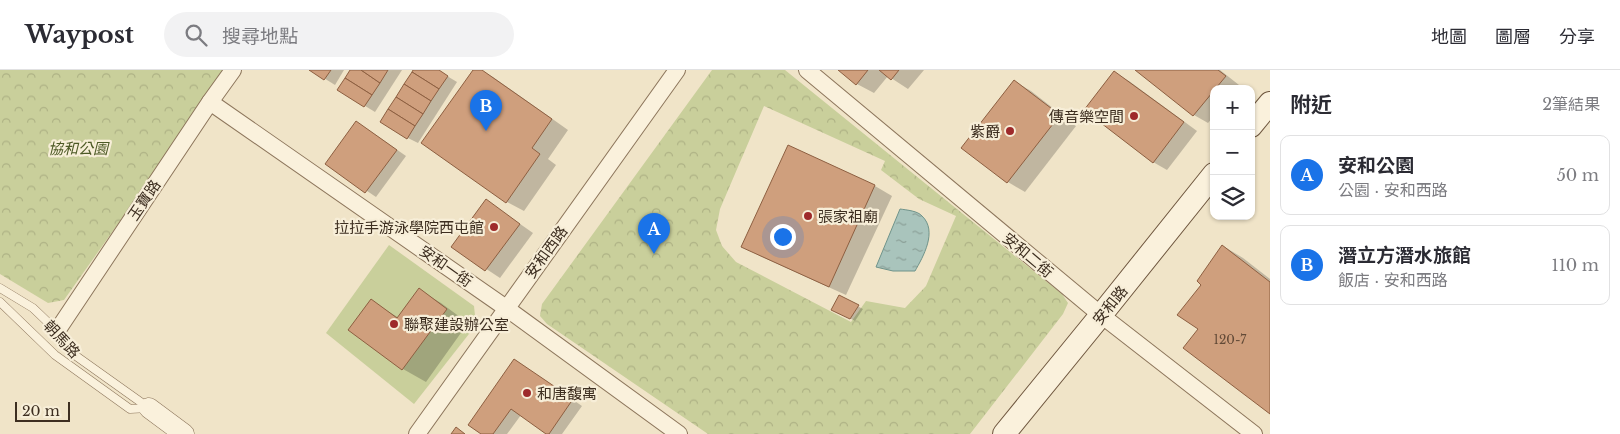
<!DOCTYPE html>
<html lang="zh-TW">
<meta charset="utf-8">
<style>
:root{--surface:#fff;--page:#f2f2f3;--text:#2b2b33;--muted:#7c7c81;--line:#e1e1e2;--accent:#1a73e8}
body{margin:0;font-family:"Libre Baskerville","Noto Sans TC",serif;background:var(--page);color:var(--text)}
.controls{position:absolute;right:15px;top:15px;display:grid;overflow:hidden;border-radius:10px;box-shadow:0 1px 4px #0004}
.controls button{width:45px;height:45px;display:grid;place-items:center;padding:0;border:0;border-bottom:1px solid var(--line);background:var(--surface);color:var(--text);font:25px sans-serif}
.scale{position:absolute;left:15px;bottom:12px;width:55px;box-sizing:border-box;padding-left:5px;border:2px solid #3d2e20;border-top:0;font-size:14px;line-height:18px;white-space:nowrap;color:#3d2e20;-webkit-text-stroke:4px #f7eed8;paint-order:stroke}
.you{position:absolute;left:782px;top:166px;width:18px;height:18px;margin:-12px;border:4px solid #fff;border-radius:50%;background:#1a73e8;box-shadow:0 0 0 8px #1a73e833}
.badge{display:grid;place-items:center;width:32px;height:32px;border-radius:50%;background:var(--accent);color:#fff;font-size:16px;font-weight:700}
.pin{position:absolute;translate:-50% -41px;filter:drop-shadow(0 1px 2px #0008)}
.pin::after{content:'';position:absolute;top:26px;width:18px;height:15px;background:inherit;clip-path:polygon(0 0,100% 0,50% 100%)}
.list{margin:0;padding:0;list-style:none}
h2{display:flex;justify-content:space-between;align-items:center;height:65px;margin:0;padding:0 20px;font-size:21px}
h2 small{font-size:16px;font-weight:400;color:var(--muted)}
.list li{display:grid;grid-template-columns:32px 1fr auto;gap:15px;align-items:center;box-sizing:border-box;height:80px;margin:0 10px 10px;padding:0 10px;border:1px solid var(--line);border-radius:10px}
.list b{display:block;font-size:19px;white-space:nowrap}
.list p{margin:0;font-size:16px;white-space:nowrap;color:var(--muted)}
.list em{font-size:16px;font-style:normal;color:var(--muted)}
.icon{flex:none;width:28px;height:28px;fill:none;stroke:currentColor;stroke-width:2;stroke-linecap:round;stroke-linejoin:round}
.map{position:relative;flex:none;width:1270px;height:364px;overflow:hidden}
header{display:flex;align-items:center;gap:30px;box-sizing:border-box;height:70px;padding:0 25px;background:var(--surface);border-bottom:1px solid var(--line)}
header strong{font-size:24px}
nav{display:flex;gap:28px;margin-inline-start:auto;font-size:18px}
.search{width:350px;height:45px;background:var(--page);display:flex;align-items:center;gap:12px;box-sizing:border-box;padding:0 18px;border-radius:28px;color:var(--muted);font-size:19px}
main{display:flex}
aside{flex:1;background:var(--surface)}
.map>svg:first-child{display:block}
</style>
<header>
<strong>Waypost</strong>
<div class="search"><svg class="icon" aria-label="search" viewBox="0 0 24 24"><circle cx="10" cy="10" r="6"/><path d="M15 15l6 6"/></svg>搜尋地點</div>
<nav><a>地圖</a><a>圖層</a><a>分享</a></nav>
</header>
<main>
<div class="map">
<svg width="1270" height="364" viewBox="0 0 1270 364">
<defs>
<pattern id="forest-crowns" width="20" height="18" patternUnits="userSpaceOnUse" patternTransform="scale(1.25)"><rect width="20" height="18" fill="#c9cf9b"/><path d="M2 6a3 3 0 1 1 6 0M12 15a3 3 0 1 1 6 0" fill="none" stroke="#aeb285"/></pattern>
<pattern id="water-ripples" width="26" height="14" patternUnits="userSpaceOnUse" patternTransform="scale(1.25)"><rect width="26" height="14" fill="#a9c4bc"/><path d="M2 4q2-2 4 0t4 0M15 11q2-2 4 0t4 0" fill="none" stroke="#8ba098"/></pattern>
</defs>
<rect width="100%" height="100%" fill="#f0e4c8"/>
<polygon fill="#c9cf9b" points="389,175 474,236 476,255 414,334 326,263"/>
<g fill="url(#forest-crowns)" fill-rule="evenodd">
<polygon points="0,0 227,0 64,230 48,233 0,204"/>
<path d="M712,0H785L1062,224L1068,233L1063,244L970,364H708L547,254L540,246L542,234ZM764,36L885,91L881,100L919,129L956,146L926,216L905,238L866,231L851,252L736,192L722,176L716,160L720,139Z"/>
</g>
<path fill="url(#water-ripples)" stroke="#6f938a" d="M900,139C907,140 918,141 922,146C938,161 923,187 915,201H893L876,197Z"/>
<g fill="#0003">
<polygon points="311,0 344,0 335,15"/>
<polygon points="352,0 402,0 375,42 339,20"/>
<polygon points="415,0 437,0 457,12 418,73 408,68"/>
<polygon points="474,0 480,0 493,7 568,60 548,89 556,95 524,141 507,132"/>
<polygon points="840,0 924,0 908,19 888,6 874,23 857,14"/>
<polygon points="1137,0 1220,0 1239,15 1235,19 1214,19 1214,46 1208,53 1194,45"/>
<polygon points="1115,3 1129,11 1197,61 1167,100 1153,92"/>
<polygon points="1014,11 1031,21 1076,56 1025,122 1008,112 963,78"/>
<polygon points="357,52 406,86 376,127 327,94"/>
<polygon points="789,77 875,116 892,126 846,225 760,186 743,176"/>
<polygon points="487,131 533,163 500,208 453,177"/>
<polygon points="1223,176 1243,188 1270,209 1270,342 1199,259 1203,214"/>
<polygon points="419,220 441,233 468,253 426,312 403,299 350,260 371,231 399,248"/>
<polygon points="840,227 863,239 855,251 833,239"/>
<polygon points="515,290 582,336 562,364 548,364 521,345 507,364 483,364"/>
</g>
<g fill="#cf9f7d" stroke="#8d5f41">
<polygon points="309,0 331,0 324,10"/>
<polygon points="350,0 361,0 380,13 372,25 345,8"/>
<polygon points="361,0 388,0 380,13"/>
<polygon points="413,0 439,0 448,6 439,19 412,2"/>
<polygon points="473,0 482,0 552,49 532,78 540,84 506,133 421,73"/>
<polygon points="838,0 868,0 856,15"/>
<polygon points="879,0 899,0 891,10"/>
<polygon points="1135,0 1218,0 1226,6 1193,46"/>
<polygon points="1114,1 1184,52 1153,93 1084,40"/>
<polygon points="412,2 439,19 431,31 404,14"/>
<polygon points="345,8 372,25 364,37 337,20"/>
<polygon points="1014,10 1060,45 1007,113 961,78"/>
<polygon points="404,14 431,31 423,44 396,27"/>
<polygon points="396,27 423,44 415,56 388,39"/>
<polygon points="388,39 415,56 407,69 380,52"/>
<polygon points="356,51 397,80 365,123 325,94"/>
<polygon points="788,75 875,115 829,217 741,177"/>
<polygon points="486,129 520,154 485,201 451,177"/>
<polygon points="1222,175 1270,212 1270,344 1183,278 1198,259 1177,245 1201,215 1197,211"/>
<polygon points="419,218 447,239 402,300 348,260 371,229 397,248"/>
<polygon points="839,225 859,235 850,249 831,240"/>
<polygon points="514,289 573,329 549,364 546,364 511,339 493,364 481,364 468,355"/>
<polygon points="456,357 465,364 451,364"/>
</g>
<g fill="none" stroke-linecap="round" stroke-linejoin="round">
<g stroke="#8d765c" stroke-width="9">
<g id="service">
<polyline points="0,218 33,238 57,261 76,286 149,338"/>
<polyline points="0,232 55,285 130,339 149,338"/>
</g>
</g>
<g stroke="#8d765c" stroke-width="18">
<g id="minor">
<polyline points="807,0 1101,245 1254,364"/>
<polyline points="210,32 506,238 679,364"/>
<polyline points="57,261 210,32 233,0"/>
<polyline points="417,364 677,0"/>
</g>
</g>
<g stroke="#8d765c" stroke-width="21">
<polyline id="tertiary" points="149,338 184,364"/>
</g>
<g stroke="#6f573f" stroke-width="24">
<g id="secondary">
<polyline points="1251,56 1270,33"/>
<polyline points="1004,364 1101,245 1214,104"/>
</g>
</g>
<use href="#service" stroke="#faf1dc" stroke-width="8"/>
<use href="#minor" stroke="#faf1dc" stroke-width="16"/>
<use href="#tertiary" stroke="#faf1dc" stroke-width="20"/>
<use href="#secondary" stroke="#faf1dc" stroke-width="22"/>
</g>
<g fill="#9e2a2b" stroke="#f7eed8" stroke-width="2">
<circle cx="1134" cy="46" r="5"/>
<circle cx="1010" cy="61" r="5"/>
<circle cx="808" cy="146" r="5"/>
<circle cx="494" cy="157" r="5"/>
<circle cx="394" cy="254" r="5"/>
<circle cx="527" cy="323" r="5"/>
</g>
<g text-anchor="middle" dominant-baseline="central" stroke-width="4.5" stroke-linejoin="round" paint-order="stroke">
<g font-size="12" fill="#624a37">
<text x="1230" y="269">120-7</text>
</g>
<g font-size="15" fill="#3d2e20" stroke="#f7eed8" text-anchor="end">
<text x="1124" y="46">傳音樂空間</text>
<text x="1000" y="61">紫爵</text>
<text x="818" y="146" text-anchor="start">張家祖廟</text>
<text x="484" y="157">拉拉手游泳學院西屯館</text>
<text x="404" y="254" text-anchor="start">聯聚建設辦公室</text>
<text x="537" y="323" text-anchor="start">和唐馥寓</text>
</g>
<g font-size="15" font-style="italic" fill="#4d5a26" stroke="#f7eed8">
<text x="78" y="78">協和公園</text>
</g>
<g font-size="15" fill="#3d2e20" stroke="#f7eed8">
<text transform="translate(144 130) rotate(-56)">玉寶路</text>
<text transform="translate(546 182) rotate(-54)">安和西路</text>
<text transform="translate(1028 185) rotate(40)">安和二街</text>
<text transform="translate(446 196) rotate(35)">安和一街</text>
<text transform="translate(1110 235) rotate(-51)">安和路</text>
<text transform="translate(62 269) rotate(47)">朝馬路</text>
</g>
</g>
</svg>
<div class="controls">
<button>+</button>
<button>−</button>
<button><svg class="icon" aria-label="layers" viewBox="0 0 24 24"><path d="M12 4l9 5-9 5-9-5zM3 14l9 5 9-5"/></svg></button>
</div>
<div class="scale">20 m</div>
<div class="you"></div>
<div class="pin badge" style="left:654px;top:184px">A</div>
<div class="pin badge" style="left:486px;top:61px">B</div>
</div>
<aside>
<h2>附近<small>2筆結果</small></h2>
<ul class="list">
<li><span class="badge">A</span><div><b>安和公園</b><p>公園 · 安和西路</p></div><em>50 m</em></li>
<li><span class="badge">B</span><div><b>潛立方潛水旅館</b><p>飯店 · 安和西路</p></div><em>110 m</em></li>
</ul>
</aside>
</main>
